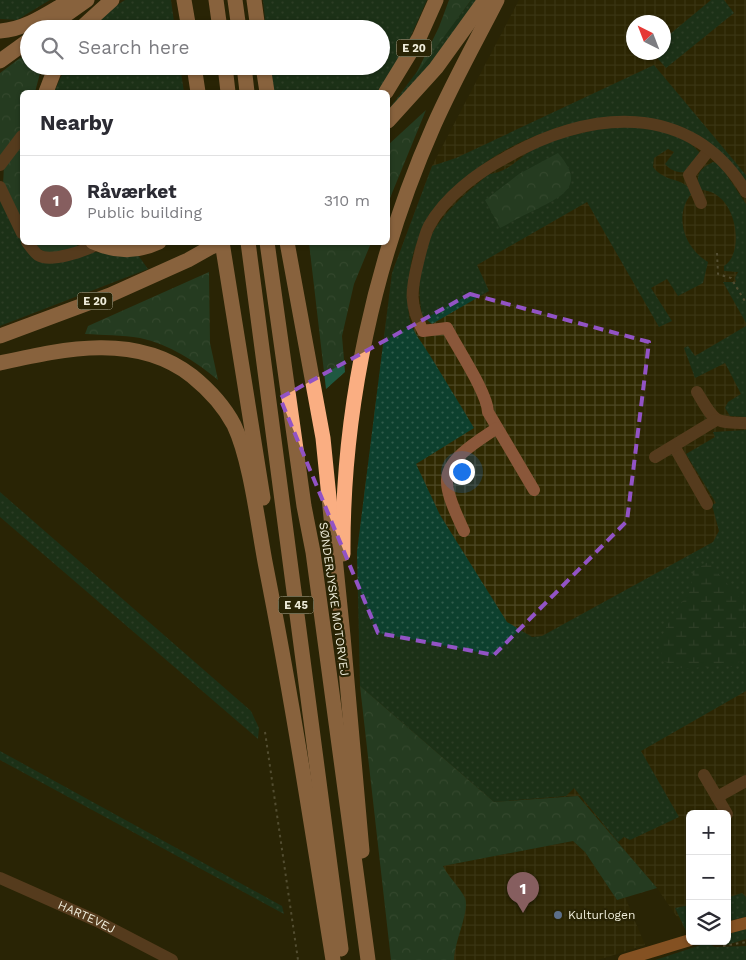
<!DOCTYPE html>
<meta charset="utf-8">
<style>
:root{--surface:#fff;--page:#f7f7f7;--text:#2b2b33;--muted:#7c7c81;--line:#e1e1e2;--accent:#865e5f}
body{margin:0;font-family:"Work Sans",sans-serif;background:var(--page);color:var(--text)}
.controls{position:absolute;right:15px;bottom:15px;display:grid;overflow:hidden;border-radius:8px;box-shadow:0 1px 4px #0004}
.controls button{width:45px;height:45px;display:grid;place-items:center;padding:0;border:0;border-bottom:1px solid var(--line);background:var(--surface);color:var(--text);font:25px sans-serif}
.compass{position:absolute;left:626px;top:15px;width:45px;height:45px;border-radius:50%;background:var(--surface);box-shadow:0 1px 4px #0004;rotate:318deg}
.you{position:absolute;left:461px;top:471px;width:18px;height:18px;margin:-12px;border:4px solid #fff;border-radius:50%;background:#1a73e8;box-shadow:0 0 0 8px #1a73e833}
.badge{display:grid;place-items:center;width:32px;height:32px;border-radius:50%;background:var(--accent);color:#fff;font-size:16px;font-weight:700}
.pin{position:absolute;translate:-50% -41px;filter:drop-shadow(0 1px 2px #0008)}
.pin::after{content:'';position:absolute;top:26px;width:18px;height:15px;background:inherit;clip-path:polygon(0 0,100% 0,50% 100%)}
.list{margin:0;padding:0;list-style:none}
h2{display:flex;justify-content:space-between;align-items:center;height:65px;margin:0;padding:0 20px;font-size:21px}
h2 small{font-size:16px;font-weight:400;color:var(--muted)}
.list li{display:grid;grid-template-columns:32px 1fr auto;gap:15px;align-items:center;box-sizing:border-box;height:90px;padding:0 20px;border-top:1px solid var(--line)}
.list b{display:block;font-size:19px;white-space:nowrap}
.list p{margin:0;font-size:16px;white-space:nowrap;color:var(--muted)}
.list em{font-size:16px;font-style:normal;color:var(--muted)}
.icon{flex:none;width:28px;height:28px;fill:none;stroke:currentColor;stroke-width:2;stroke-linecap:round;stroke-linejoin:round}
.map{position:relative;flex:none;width:746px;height:960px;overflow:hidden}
.search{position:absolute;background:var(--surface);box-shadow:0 1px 4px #0004;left:20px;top:20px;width:370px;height:55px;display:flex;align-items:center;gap:12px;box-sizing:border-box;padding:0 18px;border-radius:28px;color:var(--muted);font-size:19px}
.panel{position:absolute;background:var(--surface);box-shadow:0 1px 4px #0004;left:20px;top:90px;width:370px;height:155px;border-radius:8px}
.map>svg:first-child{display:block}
</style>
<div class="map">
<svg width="746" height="960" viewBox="0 0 746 960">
<defs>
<pattern id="industrial-grid" width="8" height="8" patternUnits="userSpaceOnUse" patternTransform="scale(1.25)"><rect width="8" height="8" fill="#2f2901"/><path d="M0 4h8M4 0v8" fill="none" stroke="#4d4825"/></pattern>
<pattern id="grass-dots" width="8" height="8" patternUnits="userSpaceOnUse" patternTransform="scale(1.25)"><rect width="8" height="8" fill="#0d402e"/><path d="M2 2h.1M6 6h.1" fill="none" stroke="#315c4c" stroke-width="1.8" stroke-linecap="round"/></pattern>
<pattern id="forest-crowns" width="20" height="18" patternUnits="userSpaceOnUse" patternTransform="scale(1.25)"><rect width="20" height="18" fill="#1f5841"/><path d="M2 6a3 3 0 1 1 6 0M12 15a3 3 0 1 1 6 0" fill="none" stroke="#40705c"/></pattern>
<pattern id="wetland-marsh" width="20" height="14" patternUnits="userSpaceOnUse" patternTransform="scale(1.25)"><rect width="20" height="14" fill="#0d402e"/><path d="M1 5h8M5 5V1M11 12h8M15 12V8" fill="none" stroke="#315c4c"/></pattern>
</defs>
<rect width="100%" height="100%" fill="#292405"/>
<g fill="url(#industrial-grid)" fill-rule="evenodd">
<path d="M519,0H746V912L727,918V814H690V929L686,930L657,888L578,796L494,802L360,686L357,552L392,273L432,166ZM634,22H664V52H634Z"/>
<polygon points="573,841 585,852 617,900 625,897 645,945 598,960 454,960 454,948 464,917 442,866"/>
</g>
<g fill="url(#grass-dots)">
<polygon points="0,0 50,0 17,20 0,19"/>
<polygon points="125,0 171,0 175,29 92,29 108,11"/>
<polygon points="263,0 427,0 397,67 377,92 274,92 271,66 381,66 381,29 266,29"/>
<polygon points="471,0 480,0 455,36 388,115 388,110"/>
<polygon points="711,0 724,0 734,13 666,68 653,53 664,52 664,39"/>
<path d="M654,65L746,175V183C700,114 631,104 556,128C531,137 504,148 482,165C470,175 460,190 449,202C440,212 430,222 422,233C409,251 405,299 410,321C413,332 423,344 429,354C444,378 459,403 474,428L416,464L440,515L507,622L532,637L542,636L713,542L719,531L712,505L716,503L686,454L715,437L713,432L746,430V691L641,751L679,817L630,840L624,837L618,842L574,788L566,796L494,802L360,686L357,552L392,273L432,166L456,158Z"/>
<polygon points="66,66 180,66 184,92 54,92"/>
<path d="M607,127C637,126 679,128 700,153L687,172C678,173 671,171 665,164L674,152L668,149L654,158L653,167C666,184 684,176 692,193C673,215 684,248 708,262L703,283L678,296L667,279L651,288L672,321L659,327L587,202L477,265L489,291L432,324L422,316C411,246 437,216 489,174C511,172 521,154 539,146C560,137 584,133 607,127Z"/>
<path d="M713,162L720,165L746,204V323L723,282H736L735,278L738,272L724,271V266C746,253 737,190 700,190C695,175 699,169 713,162Z"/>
<polygon points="0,194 22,237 22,242 92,252 138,255 148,269 0,326"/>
<polygon points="746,326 746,417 730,416 725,408 728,402 741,394 725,363 695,378 684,348 688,346 695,356"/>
<polygon points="0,492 251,711 259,728 258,739 0,517"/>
<polygon points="0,751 282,906 284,914 0,760"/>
<polygon points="742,893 746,897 746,917 727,921 727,898"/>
<polygon points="690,905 690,932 687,933 675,908"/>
<polygon points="746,928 746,939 727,945 723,943 722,941 727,941 727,935"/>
<polygon points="707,943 715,947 746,946 746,960 655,960"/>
</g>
<g fill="url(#forest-crowns)">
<polygon points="449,0 471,0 415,76 439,27"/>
<polygon points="29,57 29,66 42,66 35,92 22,92 22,221 3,185 4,165 0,162 0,73 20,58"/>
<polygon points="426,110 388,203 388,145"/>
<path d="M558,153C585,184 566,194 539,208C526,214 513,221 500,228L485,200L519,174Z"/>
<path d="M34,243H74L79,247C62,251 47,259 34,243Z"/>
<polygon points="309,243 371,243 354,284 342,336 345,372 326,389"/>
<path d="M209,272L210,343L218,380C195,361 169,344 140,338C122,335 103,335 85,334L88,326Z"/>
<path d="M360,686L494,802L578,796L657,888L617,900L585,852L573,841L443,866C448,877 460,887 465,898C470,911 454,942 454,960H391Z"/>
</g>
<polygon fill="url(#wetland-marsh)" points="708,562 746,605 746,653 735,667 718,665 684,669 663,661 659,642 671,618 691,590 693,571"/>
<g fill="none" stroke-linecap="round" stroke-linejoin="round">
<g stroke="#837f66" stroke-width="2" stroke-dasharray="2.5 4" stroke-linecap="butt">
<polyline points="717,253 718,274 731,278 746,303"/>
<polyline points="265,732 298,960"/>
<polyline points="719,941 723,946 746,942"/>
</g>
<g stroke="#8a573a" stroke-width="12">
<polyline points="0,165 22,136"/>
<polyline points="0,187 22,233"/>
<polyline points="701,203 689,175 709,150"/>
<path d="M27,242C30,246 34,252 38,255C50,263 85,251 97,244"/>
<path d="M697,392C714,420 712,423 746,423"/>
<polyline points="674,446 707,504"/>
<polyline points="655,457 716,420"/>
<path d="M534,490L488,412C487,392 457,348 447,328L423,331C409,305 411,290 418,262C421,250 424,236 429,226C445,197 477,173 505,158C587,110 690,99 746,192"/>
<path d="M464,531C458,518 446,494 447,480C447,458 481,439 497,428"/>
<polyline points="704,775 727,814"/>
<polyline points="717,797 746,781"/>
<path id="s1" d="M0,878L97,921L172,960"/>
</g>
<g stroke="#f18846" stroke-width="12">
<polyline points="727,928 746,923"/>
<polyline points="624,960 690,940"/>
</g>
<g stroke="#faae82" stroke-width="15">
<polyline points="184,0 189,29"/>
<polyline points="216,0 220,29"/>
<polyline points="235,0 239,29"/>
<polyline points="254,0 258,29"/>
<polyline points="46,29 87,0"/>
<polyline points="80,29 112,0"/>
<path d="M0,31C27,29 48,13 71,0"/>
<polyline points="0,61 29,40"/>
<polyline points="194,66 198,92"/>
<polyline points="225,66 228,92"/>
<polyline points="244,66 247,92"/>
<polyline points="263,66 267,92"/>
<polyline points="46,92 56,66"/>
<polyline points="386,92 419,38 436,0"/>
<polyline points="388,121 436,68 485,0"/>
<path d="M93,242C115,252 138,252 159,242"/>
<polyline points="222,242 263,498"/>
<polyline points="248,242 341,949"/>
<polyline points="267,242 304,506 313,552 368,960"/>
<polyline points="287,242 323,438 343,636 362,851"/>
<polyline points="0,336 110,295 188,260 220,242"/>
<path d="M0,363C63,349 136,332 192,376C208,389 224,406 234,425C251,461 258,526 266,567C292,698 312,829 333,960"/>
<path d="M343,554C342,408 375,258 434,125C453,82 476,41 497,0"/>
</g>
<polyline stroke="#faae82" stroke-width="15" points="214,246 222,242"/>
</g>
<path d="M0 0H746V960H0ZM470,294L649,342L627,521L494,655L378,633L280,398Z" fill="#292405" fill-opacity=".55" fill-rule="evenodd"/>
<path fill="none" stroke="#9253c5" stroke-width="4" stroke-dasharray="10 6" stroke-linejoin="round" d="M470,294L649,342L627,521L494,655L378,633L280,398Z"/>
<circle fill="#5c6f8a" stroke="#292405" stroke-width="2" cx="558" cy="915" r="5"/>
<g text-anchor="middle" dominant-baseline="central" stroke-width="4.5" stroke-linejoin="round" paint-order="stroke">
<g fill="#292405" stroke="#b4b19b" stroke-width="1">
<rect x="396.5" y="39.5" width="35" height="17" rx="4"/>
<rect x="77.5" y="292.5" width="35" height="17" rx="4"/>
<rect x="278.5" y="596.5" width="35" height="17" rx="4"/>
</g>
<g font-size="11" font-weight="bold" fill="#efeddb">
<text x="414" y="48">E 20</text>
<text x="95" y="301">E 20</text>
<text x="296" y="605">E 45</text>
</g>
<g font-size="12" fill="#efeddb" stroke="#292405">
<text transform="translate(334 599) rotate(82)">SØNDERJYSKE MOTORVEJ</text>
<text stroke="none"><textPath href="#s1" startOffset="95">HARTEVEJ</textPath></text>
</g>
<g font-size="12" fill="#efeddb" stroke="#292405" text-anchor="start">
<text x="568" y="915">Kulturlogen</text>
</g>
</g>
</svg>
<div class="controls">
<button>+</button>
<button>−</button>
<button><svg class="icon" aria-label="layers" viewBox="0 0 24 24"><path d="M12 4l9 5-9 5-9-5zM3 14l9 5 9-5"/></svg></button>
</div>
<svg class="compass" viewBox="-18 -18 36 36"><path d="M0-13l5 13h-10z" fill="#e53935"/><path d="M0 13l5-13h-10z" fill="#7c7c81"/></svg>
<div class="you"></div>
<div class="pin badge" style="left:523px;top:913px">1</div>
<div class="search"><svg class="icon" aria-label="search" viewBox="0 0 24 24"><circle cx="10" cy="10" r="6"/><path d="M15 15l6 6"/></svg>Search here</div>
<section class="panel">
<h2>Nearby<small></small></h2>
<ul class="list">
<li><span class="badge">1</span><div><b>Råværket</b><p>Public building</p></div><em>310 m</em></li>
</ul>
</section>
</div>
